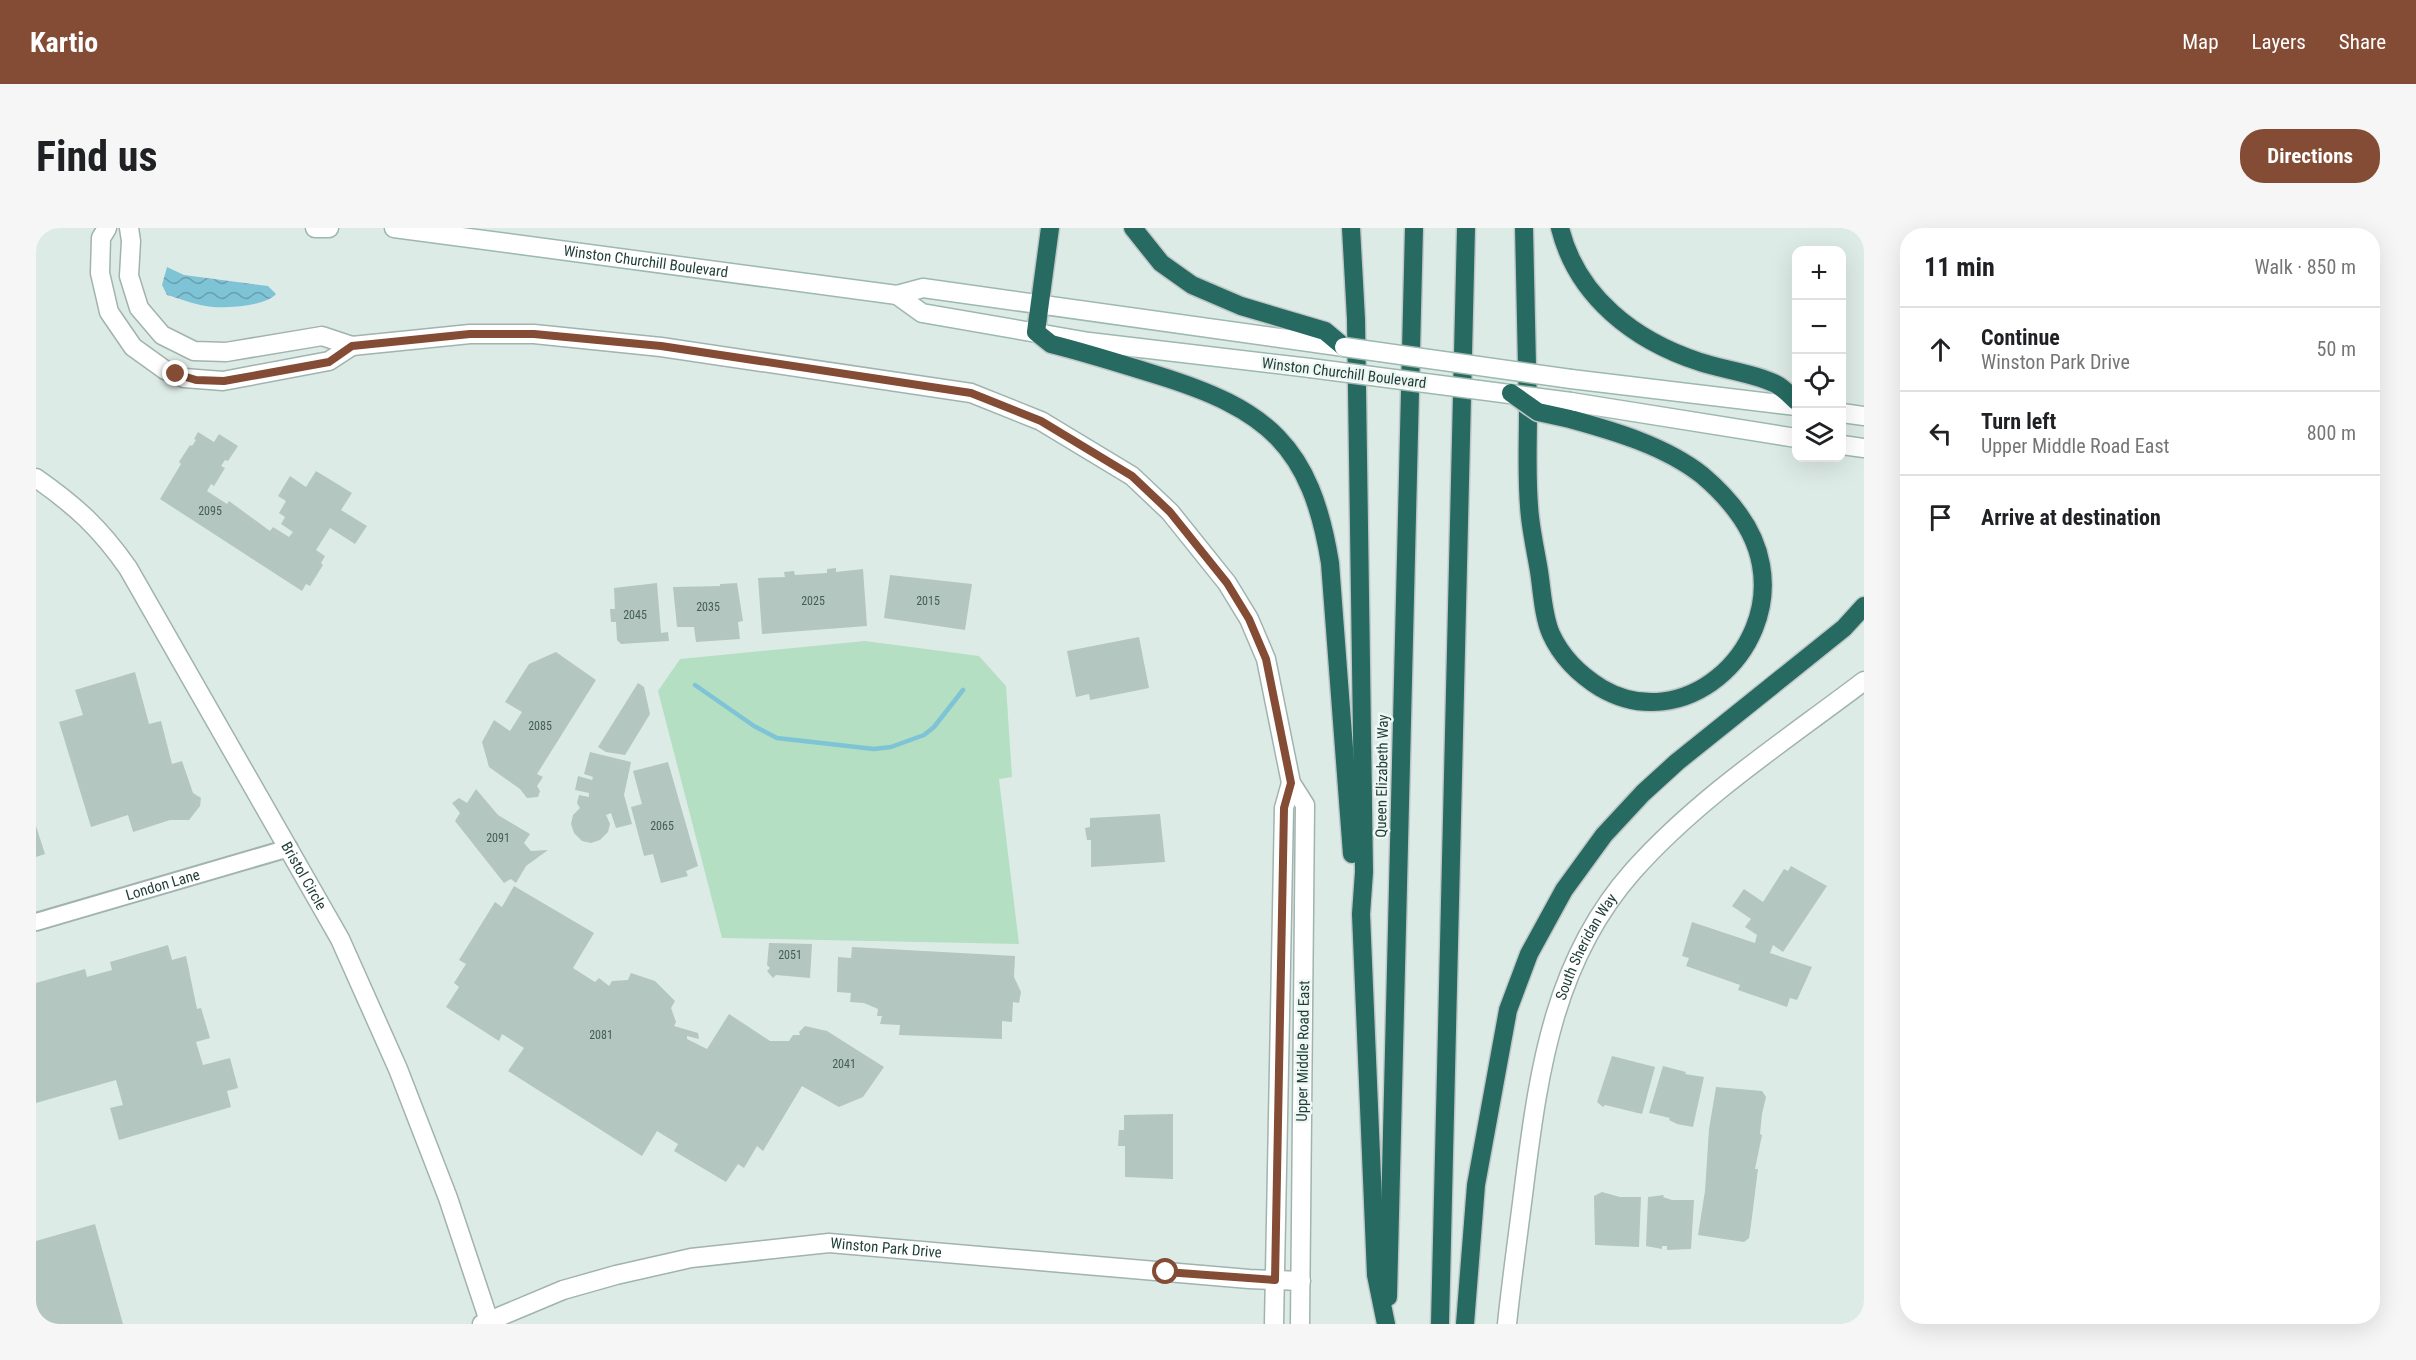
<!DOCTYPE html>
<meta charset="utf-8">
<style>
:root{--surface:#fff;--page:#f6f6f6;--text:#202124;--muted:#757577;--line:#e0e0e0;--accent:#844c34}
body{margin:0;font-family:"Roboto Condensed",sans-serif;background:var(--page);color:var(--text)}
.controls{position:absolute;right:18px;top:18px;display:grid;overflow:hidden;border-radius:12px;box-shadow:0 6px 24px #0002}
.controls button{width:54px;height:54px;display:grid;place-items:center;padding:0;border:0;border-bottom:2px solid var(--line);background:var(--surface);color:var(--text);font:30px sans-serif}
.stop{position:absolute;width:18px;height:18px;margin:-14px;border:4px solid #844c34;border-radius:50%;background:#fff}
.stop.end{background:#844c34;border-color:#fff;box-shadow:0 2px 6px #0008}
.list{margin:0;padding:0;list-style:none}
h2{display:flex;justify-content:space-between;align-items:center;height:78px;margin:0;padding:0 24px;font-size:26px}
h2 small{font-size:20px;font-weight:400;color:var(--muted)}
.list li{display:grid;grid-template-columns:39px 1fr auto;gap:18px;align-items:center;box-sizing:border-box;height:84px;padding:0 24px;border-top:2px solid var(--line)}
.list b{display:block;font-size:22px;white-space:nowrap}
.list p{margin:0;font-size:20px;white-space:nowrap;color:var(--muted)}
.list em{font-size:20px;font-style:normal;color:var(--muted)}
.icon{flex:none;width:33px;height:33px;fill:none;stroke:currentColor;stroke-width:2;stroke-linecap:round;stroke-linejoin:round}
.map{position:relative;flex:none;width:1828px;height:1096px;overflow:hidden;border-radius:24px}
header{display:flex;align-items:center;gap:36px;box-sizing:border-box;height:84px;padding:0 30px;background:var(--accent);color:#fff}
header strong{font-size:28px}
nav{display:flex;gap:33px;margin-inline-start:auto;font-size:21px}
.intro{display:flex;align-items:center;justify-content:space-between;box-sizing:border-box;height:144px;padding:0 36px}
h1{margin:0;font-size:42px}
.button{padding:15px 27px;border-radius:24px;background:var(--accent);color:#fff;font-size:21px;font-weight:700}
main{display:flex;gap:36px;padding:0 36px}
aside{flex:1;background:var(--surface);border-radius:24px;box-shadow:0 6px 24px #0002}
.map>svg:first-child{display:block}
</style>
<header>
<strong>Kartio</strong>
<nav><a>Map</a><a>Layers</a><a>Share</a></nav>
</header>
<div class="intro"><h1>Find us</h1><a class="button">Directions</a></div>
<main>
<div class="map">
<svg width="1828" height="1096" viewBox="0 0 1828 1096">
<defs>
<pattern id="water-waves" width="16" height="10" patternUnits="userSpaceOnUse" patternTransform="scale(1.5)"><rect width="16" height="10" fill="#7fc3d6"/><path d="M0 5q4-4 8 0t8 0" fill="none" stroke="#67a0ae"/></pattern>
</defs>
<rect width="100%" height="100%" fill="#ddebe6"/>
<polygon fill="#b4dfc2" points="829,413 943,428 970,458 976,549 963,551 983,716 686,710 622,463 644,431"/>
<path fill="url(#water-waves)" d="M131,39L148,47L232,58L240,66C229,78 193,80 177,79C162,78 145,71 131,67L126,57Z"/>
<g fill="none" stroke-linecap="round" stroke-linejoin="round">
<polyline stroke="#7fc3d6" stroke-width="4.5" points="659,457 718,498 741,510 838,521 855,519 888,507 898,499 927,462"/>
</g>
<g fill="#b3c6bf">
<polygon points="162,204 178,214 183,206 202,218 192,233 189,232 185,238 189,240 178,258 175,256 171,263 191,276 193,273 234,303 237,299 253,309 257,304 245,296 249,289 243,285 250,273 242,268 254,248 270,259 280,243 316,265 305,282 331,298 319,316 294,300 280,322 289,328 285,335 287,337 274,358 270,356 266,363 124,271 145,236 143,234 154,217 156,218 160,212 158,211"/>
<polygon points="800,340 800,344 827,341 831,398 726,406 722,350 749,349 748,344 758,343 759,347 791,345 791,341"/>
<polygon points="854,347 936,356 929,402 848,390"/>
<polygon points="621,355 625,405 632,404 633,413 585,416 581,412 580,394 575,394 574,381 579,381 578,360"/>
<polygon points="701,355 707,393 702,394 704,411 660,414 658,399 641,399 637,359 684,358 684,356"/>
<polygon points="1103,409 1113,460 1054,472 1053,466 1040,469 1031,423"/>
<polygon points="520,424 560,452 501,546 507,549 501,558 504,563 502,569 491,570 484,561 453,539 446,514 458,492 474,503 486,484 469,474 493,436"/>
<polygon points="99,444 113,496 125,493 136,536 146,533 157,565 165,570 164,578 153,592 134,592 97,604 92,587 55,599 23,494 47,487 39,462"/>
<polygon points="602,455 608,459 614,486 589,527 570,524 562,519"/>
<polygon points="554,524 595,534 588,567 596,596 580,600 575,585 570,587 574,596 572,604 564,612 555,615 546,613 538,605 535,596 537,587 544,580 541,575 543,567 553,569 553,565 539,562 542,548 556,552 557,549 548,546"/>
<polygon points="632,534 662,638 650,643 652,648 625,655 617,626 608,628 595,579 606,576 597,543"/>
<polygon points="440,561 462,587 494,606 488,615 495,623 512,622 490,638 480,655 475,651 468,655 419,593 424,585 416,575 423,570 431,575"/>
<polygon points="1124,586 1129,634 1055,639 1055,612 1051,612 1049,600 1054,599 1054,590"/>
<polygon points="0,598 9,626 0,629"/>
<polygon points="1755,638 1791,658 1747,724 1737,717 1734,725 1776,739 1761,772 1754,770 1751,779 1702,762 1704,757 1650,738 1653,730 1646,728 1656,694 1719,715 1721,707 1709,699 1715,691 1696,678 1708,661 1727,674 1748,641 1752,643"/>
<polygon points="478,658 558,705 537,740 559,754 563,750 573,758 576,753 592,752 595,745 619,753 639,773 635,780 640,794 638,798 662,805 663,811 651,808 651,811 671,821 693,786 734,813 753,813 757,807 764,807 763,804 769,798 791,803 848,839 827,869 803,879 766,858 727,923 721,918 708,940 702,936 690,954 638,923 642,916 621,903 606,928 472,843 488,820 466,806 463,813 410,779 423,759 418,755 430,736 423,732 459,674 466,679"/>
<polygon points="733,715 776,716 774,750 740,747 737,750 731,743 734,740 731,737"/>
<polygon points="132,717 136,732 150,728 161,781 165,780 174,810 160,814 167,837 194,830 202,860 191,863 195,879 83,912 74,880 87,877 80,852 0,875 0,755 49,741 51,749 76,742 74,734"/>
<polygon points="816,719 979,728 978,749 985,764 983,775 977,774 976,794 966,793 966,811 863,807 864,797 844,796 846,788 841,788 842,781 828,775 814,774 815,765 801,764 802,729 815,730"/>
<polygon points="1576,828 1619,839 1606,886 1569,877 1567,879 1561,874"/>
<polygon points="1627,838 1650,844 1649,846 1668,849 1657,899 1641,896 1633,892 1634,890 1613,885"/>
<polygon points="1680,859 1726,863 1730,869 1726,886 1724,906 1726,907 1719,941 1722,941 1715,997 1713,1010 1708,1014 1662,1007 1669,963 1673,901"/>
<polygon points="1137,886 1137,951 1089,949 1089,918 1082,918 1083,902 1088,902 1088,887"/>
<polygon points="1566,964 1584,969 1605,969 1603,1019 1559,1017 1558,968"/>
<polygon points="1628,967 1627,969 1636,972 1658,972 1655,1021 1631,1022 1631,1018 1626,1018 1626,1021 1610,1018 1612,969"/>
<polygon points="59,996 87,1096 0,1096 0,1013"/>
</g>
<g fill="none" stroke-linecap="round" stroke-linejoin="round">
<g stroke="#a0b3ae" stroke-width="20">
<g id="minor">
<path id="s1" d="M0,694L253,620"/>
</g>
</g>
<g stroke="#a0b3ae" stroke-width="21">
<g id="tertiary">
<polyline points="71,0 65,10 64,45 73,84 97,119 129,142 148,150 187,153 293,133 316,118"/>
<polyline points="93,0 95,13 93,48 103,80 126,107 158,123 190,124 286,108 316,118 434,106 498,106 625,119 935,165 1005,193 1096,248 1134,284 1191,355 1213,391 1230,431 1255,555 1269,577 1264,1096"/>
<path id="s2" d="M0,250C40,278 64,300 92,340L304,711L362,841L412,970L454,1096"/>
<path id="s3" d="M446,1096L527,1062L580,1047L655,1030L793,1015L1213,1051L1265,1053"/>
<polyline points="1238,1096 1248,580 1255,555"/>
<path id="s4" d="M1471,1096C1476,1048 1483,1000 1489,951C1503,840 1519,731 1597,643C1664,568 1749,513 1828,453"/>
</g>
</g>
<g stroke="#9cb8af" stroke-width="21">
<g id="secondary">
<polyline points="279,0 293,0"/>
<path id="s5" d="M358,0L861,67L887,60L1308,119"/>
<polyline points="861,67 886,85 1053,114 1274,140"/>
<polyline points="1535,151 1760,178"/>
<polyline points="1535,174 1760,210"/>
<polyline points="1806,185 1828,188"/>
<polyline points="1806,217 1828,220"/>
</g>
</g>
<g stroke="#c0c8c7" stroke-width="21">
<g id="motorway">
<path d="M1014,0L1000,104L1015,116C1051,125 1086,136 1121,147C1231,181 1275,217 1294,335L1316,626"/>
<polyline points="1097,0 1125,35 1156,57 1205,78 1289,103 1308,119"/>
<polyline points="1315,0 1320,91 1328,644 1325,686 1340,1047 1350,1096"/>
<path d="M1488,0C1489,61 1491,123 1492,184C1492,219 1490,254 1494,289C1496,307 1500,325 1503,343C1506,362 1507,388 1515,406C1525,428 1544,447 1565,460C1647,508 1741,425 1725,337C1719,301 1693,270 1666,247C1629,218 1578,203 1534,191"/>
<path d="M1524,0C1541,69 1599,113 1664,134C1684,141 1727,147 1743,158C1749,162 1755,168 1760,173"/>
<polyline points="1352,1069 1378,0"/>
<polyline points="1404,1096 1430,0"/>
<polyline points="1429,1096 1440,957 1472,782 1493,726 1528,662 1568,607 1607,565 1641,534 1808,400 1828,378"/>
</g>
</g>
<use href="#minor" stroke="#fff" stroke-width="16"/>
<use href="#tertiary" stroke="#fff" stroke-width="18"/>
<use href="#secondary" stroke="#fff" stroke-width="18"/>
<use href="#motorway" stroke="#276a61" stroke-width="18"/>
<g stroke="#9cb8af" stroke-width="21" stroke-linecap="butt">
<g id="secondary-bridge">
<polyline points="1308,119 1535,151"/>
<polyline points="1274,140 1535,174"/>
</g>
</g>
<g stroke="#c0c8c7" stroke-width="21" stroke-linecap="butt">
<polyline id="motorway-bridge" points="1475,165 1502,184 1534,191"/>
</g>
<use href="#secondary-bridge" stroke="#fff" stroke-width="18"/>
<use href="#motorway-bridge" stroke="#276a61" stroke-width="18"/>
</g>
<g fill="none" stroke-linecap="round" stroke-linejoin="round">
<polyline stroke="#844c34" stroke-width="8" points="140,146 160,152 188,153 293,134 316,118 434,106 498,106 625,118 935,165 1005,193 1096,248 1134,284 1191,355 1213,391 1230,431 1255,555 1248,580 1239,1052 1130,1044"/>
</g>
<g text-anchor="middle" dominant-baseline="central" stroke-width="5" stroke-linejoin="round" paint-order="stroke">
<g font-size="12" fill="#435e58">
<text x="174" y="283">2095</text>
<text x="777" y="373">2025</text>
<text x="892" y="373">2015</text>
<text x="672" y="379">2035</text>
<text x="599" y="387">2045</text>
<text x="504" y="498">2085</text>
<text x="626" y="598">2065</text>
<text x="462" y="610">2091</text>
<text x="754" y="727">2051</text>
<text x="565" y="807">2081</text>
<text x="808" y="836">2041</text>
</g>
<g font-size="15" fill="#1e3c36" stroke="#eef7f3">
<text stroke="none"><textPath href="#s5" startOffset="254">Winston Churchill Boulevard</textPath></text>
<text transform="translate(1308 145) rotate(7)">Winston Churchill Boulevard</text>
<text transform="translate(1346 548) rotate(-89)">Queen Elizabeth Way</text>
<text stroke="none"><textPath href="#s2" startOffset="484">Bristol Circle</textPath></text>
<text stroke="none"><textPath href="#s1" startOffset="132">London Lane</textPath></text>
<text stroke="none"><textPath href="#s4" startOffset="388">South Sheridan Way</textPath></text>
<text transform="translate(1267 823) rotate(-89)">Upper Middle Road East</text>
<text stroke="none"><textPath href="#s3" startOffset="416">Winston Park Drive</textPath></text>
</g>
</g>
</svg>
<div class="controls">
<button>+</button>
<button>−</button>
<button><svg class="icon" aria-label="locate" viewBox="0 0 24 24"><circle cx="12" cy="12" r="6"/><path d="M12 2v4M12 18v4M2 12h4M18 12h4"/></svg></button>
<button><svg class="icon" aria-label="layers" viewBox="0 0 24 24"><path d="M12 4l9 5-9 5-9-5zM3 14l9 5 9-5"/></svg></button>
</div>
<div class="stop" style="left:1130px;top:1044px"></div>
<div class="stop end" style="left:140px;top:146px"></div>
</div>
<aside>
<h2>11 min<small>Walk · 850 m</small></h2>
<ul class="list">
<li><svg class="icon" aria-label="ahead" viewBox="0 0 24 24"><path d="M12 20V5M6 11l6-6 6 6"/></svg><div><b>Continue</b><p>Winston Park Drive</p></div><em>50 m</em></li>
<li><svg class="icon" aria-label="left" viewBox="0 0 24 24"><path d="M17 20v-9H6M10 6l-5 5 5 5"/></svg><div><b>Turn left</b><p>Upper Middle Road East</p></div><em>800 m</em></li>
<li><svg class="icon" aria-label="arrive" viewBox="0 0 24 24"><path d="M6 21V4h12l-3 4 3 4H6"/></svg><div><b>Arrive at destination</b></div></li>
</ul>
</aside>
</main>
